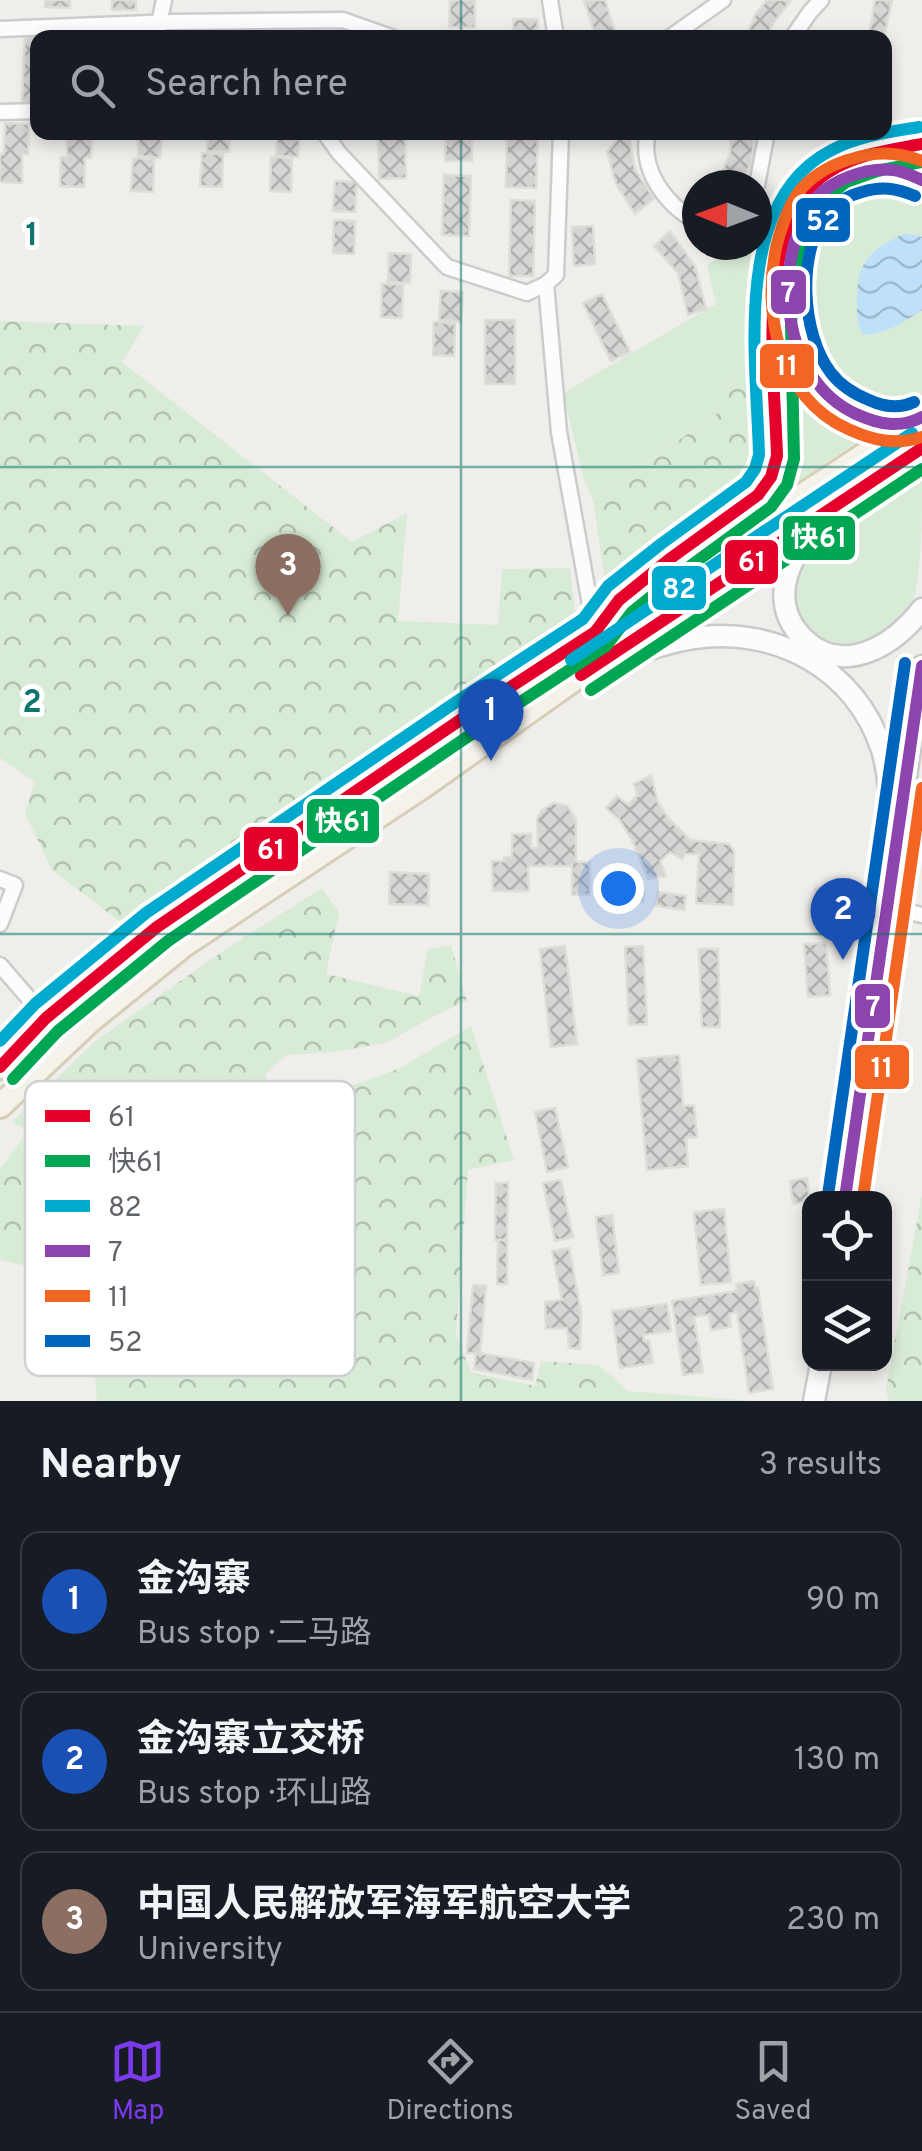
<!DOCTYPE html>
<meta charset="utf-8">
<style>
:root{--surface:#171b24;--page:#20242c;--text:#f1f3f6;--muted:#9ea1a6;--line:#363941;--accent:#7c3aed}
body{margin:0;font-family:Overpass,"Noto Sans SC",sans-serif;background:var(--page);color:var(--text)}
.controls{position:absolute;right:30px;bottom:30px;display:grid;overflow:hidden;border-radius:20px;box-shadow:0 5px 15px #0003}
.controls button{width:90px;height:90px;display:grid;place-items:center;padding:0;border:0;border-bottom:2px solid var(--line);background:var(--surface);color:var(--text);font:50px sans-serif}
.compass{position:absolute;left:682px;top:170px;width:90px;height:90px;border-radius:50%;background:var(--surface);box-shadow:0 5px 15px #0003;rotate:271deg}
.you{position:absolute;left:618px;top:888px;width:35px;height:35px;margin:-25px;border:8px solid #fff;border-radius:50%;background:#1a73e8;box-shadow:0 0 0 15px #1a73e833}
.badge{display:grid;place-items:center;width:65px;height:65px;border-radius:50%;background:var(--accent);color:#fff;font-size:32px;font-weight:700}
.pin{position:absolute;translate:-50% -82px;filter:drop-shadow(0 2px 5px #0008)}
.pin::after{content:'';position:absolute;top:52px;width:35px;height:30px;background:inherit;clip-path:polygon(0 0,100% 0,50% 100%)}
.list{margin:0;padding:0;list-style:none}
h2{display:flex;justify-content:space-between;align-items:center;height:130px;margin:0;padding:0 40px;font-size:42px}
h2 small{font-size:32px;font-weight:400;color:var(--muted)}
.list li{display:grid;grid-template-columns:65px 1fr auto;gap:30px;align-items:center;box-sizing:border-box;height:140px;margin:0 20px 20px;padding:0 20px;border:2px solid var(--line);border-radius:20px}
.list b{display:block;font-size:38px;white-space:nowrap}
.list p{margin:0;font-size:32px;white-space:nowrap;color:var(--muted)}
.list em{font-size:32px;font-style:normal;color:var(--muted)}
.icon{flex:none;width:55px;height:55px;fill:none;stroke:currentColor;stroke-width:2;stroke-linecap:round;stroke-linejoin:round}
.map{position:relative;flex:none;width:922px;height:1401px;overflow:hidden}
.search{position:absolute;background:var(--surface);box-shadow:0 5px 15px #0003;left:30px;right:30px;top:30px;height:110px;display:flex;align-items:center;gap:25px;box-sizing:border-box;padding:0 35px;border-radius:20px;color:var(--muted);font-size:38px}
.sheet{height:610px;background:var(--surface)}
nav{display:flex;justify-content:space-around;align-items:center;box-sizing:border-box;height:140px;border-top:2px solid var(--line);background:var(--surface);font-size:28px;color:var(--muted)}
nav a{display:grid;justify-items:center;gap:5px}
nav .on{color:var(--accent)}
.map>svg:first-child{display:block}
</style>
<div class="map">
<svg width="922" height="1401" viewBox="0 0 922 1401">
<defs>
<pattern id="forest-crowns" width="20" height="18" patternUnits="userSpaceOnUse" patternTransform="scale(2.5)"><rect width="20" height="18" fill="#d8ebd6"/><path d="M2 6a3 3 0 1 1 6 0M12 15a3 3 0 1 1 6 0" fill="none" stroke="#b2c2b1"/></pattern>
<pattern id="water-waves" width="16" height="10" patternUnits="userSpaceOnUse" patternTransform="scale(2.5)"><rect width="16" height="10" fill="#bfe0f9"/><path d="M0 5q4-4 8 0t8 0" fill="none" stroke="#9eb9cd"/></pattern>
<pattern id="building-cross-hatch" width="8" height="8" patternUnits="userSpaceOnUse" patternTransform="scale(2.5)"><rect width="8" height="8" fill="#d6d5d3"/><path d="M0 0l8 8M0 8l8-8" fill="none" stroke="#b1b0af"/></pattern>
</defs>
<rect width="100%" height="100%" fill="#efeeea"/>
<g fill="#d8ebd6">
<path d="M877,177L922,188V395C905,401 886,402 869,397C801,374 792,279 819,222C822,216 825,207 829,201C841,186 859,182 877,177Z"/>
<path d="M773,216L758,253L748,378C725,386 723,384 723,409L593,500L584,479L563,393L716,304L707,265L734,245H757V228Z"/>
<path d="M780,317C801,384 801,406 873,431L766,503L775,487Z"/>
<path d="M922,480C922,515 922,560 915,594C903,640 844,665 808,630C794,615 791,601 795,582C797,574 798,567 803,561C823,533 891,499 922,480Z"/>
</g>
<g fill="url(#forest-crowns)">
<polygon points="0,321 144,326 122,362 352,542 407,513 398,621 498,625 502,569 570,568 576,621 119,921 52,870 25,813 35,782 0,758"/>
<path d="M767,365L766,447L757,479L737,501L606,587L593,500L722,410C723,404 721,397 723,392C724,387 759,371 767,365Z"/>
<polygon points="322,888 339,912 326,974 419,996 428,949 451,945 467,1001 434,1016 388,1042 336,1052 287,1055 265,1074 270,1087 343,1089 400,1068 471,1026 514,1160 468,1170 456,1334 471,1372 535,1386 541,1361 599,1365 628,1391 754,1401 97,1401 91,1322 84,1291 57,1273 0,1260 0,1169 28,1131 12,1122 94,1042 223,951"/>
<polygon points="922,1195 922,1401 889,1401 886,1389"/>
</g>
<path fill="url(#water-waves)" d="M904,234L918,235L922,237V310C904,322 886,334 864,335C856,325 857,315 857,303C856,263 869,250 904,234Z"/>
<g fill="url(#building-cross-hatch)" stroke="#deddd9" stroke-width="2.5">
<polygon points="46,0 70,0 70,8 45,7"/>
<rect x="112" y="0" width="24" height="10"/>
<polygon points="450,0 475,0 475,28 449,27"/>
<polygon points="584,0 605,0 617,38 596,38"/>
<polygon points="767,0 791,0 772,25 767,38 746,38 755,15"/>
<polygon points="875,0 892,0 884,38 866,38 870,30"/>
<polygon points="513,19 538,19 537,36 546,36 546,38 513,37"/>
<polygon points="25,34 55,35 55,38 38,38 38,103 22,102"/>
<polygon points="5,123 29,124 28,154 22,154 22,183 0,182 0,154 4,154"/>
<polygon points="67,132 92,132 91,158 85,158 84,187 60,186 61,157 67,157"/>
<polygon points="139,132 162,132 160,158 138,156"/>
<polygon points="208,132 230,132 229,152 207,151"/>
<polygon points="278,132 300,132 298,157 276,156"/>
<polygon points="378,132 405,132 406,178 379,179"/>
<polygon points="446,132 472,132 472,161 445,161"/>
<polygon points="507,132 538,132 536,188 506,187"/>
<polygon points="610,132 632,132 630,142 635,170 654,198 635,214 616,184 607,152 620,136 609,135"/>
<polygon points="732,132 754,132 752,160 741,185 717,185 730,153"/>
<polygon points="202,153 223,154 222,187 200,186"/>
<polygon points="271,157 292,158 291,192 270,191"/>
<polygon points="133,158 154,159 153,192 131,191"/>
<polygon points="444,175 471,176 469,236 442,235"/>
<polygon points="335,181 357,182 355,212 333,211"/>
<polygon points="511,200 535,201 533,276 509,276"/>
<polygon points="334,220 355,221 354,254 333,253"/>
<polygon points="593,226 595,264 574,266 572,227"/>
<polygon points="670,231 695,266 706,309 688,315 678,273 654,246"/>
<polygon points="389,253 411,254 410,283 388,282"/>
<polygon points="382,284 403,284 402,318 381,317"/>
<polygon points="441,291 463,292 461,322 439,320"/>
<polygon points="602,294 630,352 611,361 583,303"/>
<rect x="485" y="320" width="30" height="64"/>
<polygon points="434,322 455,323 454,356 433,355"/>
<polygon points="651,775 658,802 668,818 690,840 729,844 734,851 733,905 696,903 699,854 685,854 682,859 670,852 660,861 666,876 648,879 632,840 619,819 606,808 617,796 628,805 638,795 634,784"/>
<polygon points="554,803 567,806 576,819 576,862 590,862 590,895 572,895 572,866 528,866 529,891 493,891 492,861 504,861 504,857 512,857 512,834 531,834 531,848 538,848 537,819 543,809"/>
<polygon points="390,872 429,874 428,905 389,904"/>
<polygon points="620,888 644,892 643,902 618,898"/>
<polygon points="826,888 828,906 817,907 815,889"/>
<polygon points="658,892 686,896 684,910 656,906"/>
<polygon points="826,943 830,995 808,997 804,944"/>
<polygon points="565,946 577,1044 551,1047 540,949"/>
<polygon points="643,946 647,1024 629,1025 625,947"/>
<polygon points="699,949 718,949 720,1027 702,1027"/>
<polygon points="679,1055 683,1106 694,1105 697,1137 686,1138 688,1166 647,1170 637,1059"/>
<polygon points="555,1108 568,1167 547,1172 535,1112"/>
<polygon points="807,1178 810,1201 793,1204 790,1181"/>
<polygon points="561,1180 573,1237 555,1241 543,1183"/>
<polygon points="496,1183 508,1183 507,1240 495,1240"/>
<polygon points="724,1209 731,1282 701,1285 694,1212"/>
<polygon points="612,1215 619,1273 603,1275 596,1217"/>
<polygon points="498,1240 507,1240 507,1284 497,1284"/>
<polygon points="569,1248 581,1311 580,1349 569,1348 567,1328 546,1329 545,1302 562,1300 552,1251"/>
<polygon points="754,1281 755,1288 758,1288 773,1389 749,1393 737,1312 729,1314 731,1327 711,1330 709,1315 694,1317 703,1372 683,1375 672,1301 737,1291 736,1284"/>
<polygon points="473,1285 486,1286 480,1353 534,1363 532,1380 474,1369 476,1353 467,1353"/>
<polygon points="667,1304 671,1331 643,1335 644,1341 649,1340 653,1363 620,1368 612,1311"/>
</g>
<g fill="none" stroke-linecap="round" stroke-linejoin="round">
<g stroke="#cbcccc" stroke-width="19">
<g id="street">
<polyline points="550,0 556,38"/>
<polyline points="0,29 174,22 343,20 394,38"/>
<polyline points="156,38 164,0"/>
<polyline points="669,38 723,0"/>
<polyline points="792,38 810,12 821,0"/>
<polyline points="0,112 38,111"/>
<polyline points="324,132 339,153 447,267 527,293 546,284 556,275 561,132"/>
<path d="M648,132C639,170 666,205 697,222"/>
<polyline points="757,185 767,132"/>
<polyline points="546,284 559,432 595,632"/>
<polyline points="0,879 15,885 0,924"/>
<polyline points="886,907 922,915"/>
<polyline points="0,965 46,1018"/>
</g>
</g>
<g stroke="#cacacb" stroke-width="25">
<g id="secondary">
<path d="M814,201C847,173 881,161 922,180"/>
<path d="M790,275C784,322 803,393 850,413C870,422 891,424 912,424"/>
<path d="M820,516C807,538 789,559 785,585C782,606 789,625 805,640C845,677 895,644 922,609"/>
<path d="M601,624C641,570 704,534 758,495C782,469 777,442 776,409C775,334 758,222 827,172C853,154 891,150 922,144"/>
<path d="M605,663C634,655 664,642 694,638C776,626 856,669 882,750C889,772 890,796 890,819"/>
<polyline points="845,1198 922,666"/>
<polyline points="814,1401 821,1364"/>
</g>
</g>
<g stroke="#d7ceb8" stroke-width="28">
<g id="primary">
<polyline points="0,1067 46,1018 157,927 466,716 922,417"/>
<polyline points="0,1106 90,1021 184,945 425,785 593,666 922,448"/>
</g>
</g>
<use href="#street" stroke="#fdfcfc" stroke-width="14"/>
<use href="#secondary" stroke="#fdfcfc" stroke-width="20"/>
<use href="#primary" stroke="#f4f2e9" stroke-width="22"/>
<g stroke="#fff" stroke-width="20">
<g id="bus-1">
<polyline points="581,675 922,448"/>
<path d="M0,1067L46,1018L157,927L466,716L595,632L619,600L671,558L758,495L771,477L777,456C775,377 753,223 827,173C855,154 890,150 922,144"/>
</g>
</g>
<g stroke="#fff" stroke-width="20">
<g id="bus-2">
<polyline points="591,690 922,469"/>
<polyline points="13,1079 58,1031 168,941 476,731 606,646 632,612 682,572 771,507 787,485 794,459 791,324 797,258 804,231 819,204 846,182 877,171 922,162"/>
</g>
</g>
<g stroke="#fff" stroke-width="20">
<g id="bus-3">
<polyline points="571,660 912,433"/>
<path d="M0,1041L35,1004L146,913L456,702L583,619L608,586L661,544L746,482L755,469L759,455C757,362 731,203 830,151C857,136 889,132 919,127"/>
</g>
</g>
<g stroke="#fff" stroke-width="20">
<g id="bus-4">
<path d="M922,180C913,176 903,171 893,170C866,167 826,181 811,205C771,269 782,380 856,414C878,424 900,429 922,417"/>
<polyline points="845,1198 922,666"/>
</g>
</g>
<g stroke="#fff" stroke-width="20">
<g id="bus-5">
<path d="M922,161C899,152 878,151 855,158C835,163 816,173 802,188C789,203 782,225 777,244C761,312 779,398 848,429C872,440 896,446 922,437"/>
<polyline points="863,1198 922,788"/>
</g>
</g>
<g stroke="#fff" stroke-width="20">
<g id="bus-6">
<path d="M914,402C899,409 884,407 869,400C854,394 841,386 831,373C801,334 796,250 829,211C837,201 851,195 862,192C882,186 896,188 915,196"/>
<polyline points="828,1195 905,663"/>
</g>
</g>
<use href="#bus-1" stroke="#e4002b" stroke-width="12"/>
<use href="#bus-2" stroke="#00a651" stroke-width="12"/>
<use href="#bus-3" stroke="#00a9ce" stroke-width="12"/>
<use href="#bus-4" stroke="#8e44ad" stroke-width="12"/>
<use href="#bus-5" stroke="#f26522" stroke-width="12"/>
<use href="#bus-6" stroke="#0065bd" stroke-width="12"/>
</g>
<path fill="none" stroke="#0f766e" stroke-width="2.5" stroke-opacity="0.55" d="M461,0V38M461,132V1401M0,467H922M0,934H922"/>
<rect x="25" y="1081" width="330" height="295" rx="15" fill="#fff" stroke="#cfd0d2" stroke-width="2.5"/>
<rect x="45" y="1110" width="45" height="12" fill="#e4002b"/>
<rect x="45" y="1155" width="45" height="12" fill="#00a651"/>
<rect x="45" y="1200" width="45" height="12" fill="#00a9ce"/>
<rect x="45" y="1245" width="45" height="12" fill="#8e44ad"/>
<rect x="45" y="1290" width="45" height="12" fill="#f26522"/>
<rect x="45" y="1335" width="45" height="12" fill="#0065bd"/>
<g font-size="28" fill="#5f6368">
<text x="108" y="1126">61</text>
<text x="108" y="1171">快61</text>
<text x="108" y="1216">82</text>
<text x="108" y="1261">7</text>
<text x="108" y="1306">11</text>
<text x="108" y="1351">52</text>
</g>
<g font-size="32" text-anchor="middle" font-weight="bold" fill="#0f766e" stroke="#fff" stroke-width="10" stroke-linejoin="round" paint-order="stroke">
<text x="32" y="245">1</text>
<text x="32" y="712">2</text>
</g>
<g stroke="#fff" stroke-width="4">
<rect x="794" y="196" width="58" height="48" rx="10" fill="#0065bd"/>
<rect x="769" y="268" width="39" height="48" rx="10" fill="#8e44ad"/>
<rect x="758" y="342" width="58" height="48" rx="10" fill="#f26522"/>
<rect x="781" y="514" width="76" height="48" rx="10" fill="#00a651"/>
<rect x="723" y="538" width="57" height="48" rx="10" fill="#e4002b"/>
<rect x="650" y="564" width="58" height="48" rx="10" fill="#00a9ce"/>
<rect x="305" y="797" width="76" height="48" rx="10" fill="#00a651"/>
<rect x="242" y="825" width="58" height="48" rx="10" fill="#e4002b"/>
<rect x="853" y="982" width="39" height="48" rx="10" fill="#8e44ad"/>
<rect x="853" y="1043" width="58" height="48" rx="10" fill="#f26522"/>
</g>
<g font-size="28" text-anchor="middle" font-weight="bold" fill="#fff">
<text x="823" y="230">52</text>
<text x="788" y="302">7</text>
<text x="787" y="375">11</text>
<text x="819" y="547">快61</text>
<text x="752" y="571">61</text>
<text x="679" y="598">82</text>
<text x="343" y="831">快61</text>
<text x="271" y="859">61</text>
<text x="873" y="1016">7</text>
<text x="882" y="1077">11</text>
</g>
</svg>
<div class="controls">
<button><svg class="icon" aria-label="locate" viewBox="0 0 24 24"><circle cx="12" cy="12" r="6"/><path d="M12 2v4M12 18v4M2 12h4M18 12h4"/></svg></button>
<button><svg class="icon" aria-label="layers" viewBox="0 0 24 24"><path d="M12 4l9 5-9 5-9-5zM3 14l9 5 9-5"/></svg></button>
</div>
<svg class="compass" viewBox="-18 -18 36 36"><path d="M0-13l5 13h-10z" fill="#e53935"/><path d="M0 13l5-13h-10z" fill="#9ea1a6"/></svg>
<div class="you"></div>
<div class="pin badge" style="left:491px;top:761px;background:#1a4fb4">1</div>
<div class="pin badge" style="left:843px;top:960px;background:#1a4fb4">2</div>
<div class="pin badge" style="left:288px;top:616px;background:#8d6e63">3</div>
<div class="search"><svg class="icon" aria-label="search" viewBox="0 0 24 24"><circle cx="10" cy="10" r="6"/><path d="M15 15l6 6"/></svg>Search here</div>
</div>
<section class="sheet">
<h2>Nearby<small>3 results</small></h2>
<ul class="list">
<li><span class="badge" style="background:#1a4fb4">1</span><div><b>金沟寨</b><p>Bus stop · 二马路</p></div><em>90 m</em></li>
<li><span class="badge" style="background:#1a4fb4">2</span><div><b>金沟寨立交桥</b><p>Bus stop · 环山路</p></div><em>130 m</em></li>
<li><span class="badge" style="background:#8d6e63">3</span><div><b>中国人民解放军海军航空大学</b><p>University</p></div><em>230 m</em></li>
</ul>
</section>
<nav>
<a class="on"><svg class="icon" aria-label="map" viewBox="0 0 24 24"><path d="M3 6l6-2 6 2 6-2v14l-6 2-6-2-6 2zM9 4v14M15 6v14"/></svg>Map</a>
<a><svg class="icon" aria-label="directions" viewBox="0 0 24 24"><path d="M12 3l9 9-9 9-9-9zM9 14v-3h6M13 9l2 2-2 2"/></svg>Directions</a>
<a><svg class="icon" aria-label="saved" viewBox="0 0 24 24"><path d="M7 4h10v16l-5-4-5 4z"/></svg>Saved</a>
</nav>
